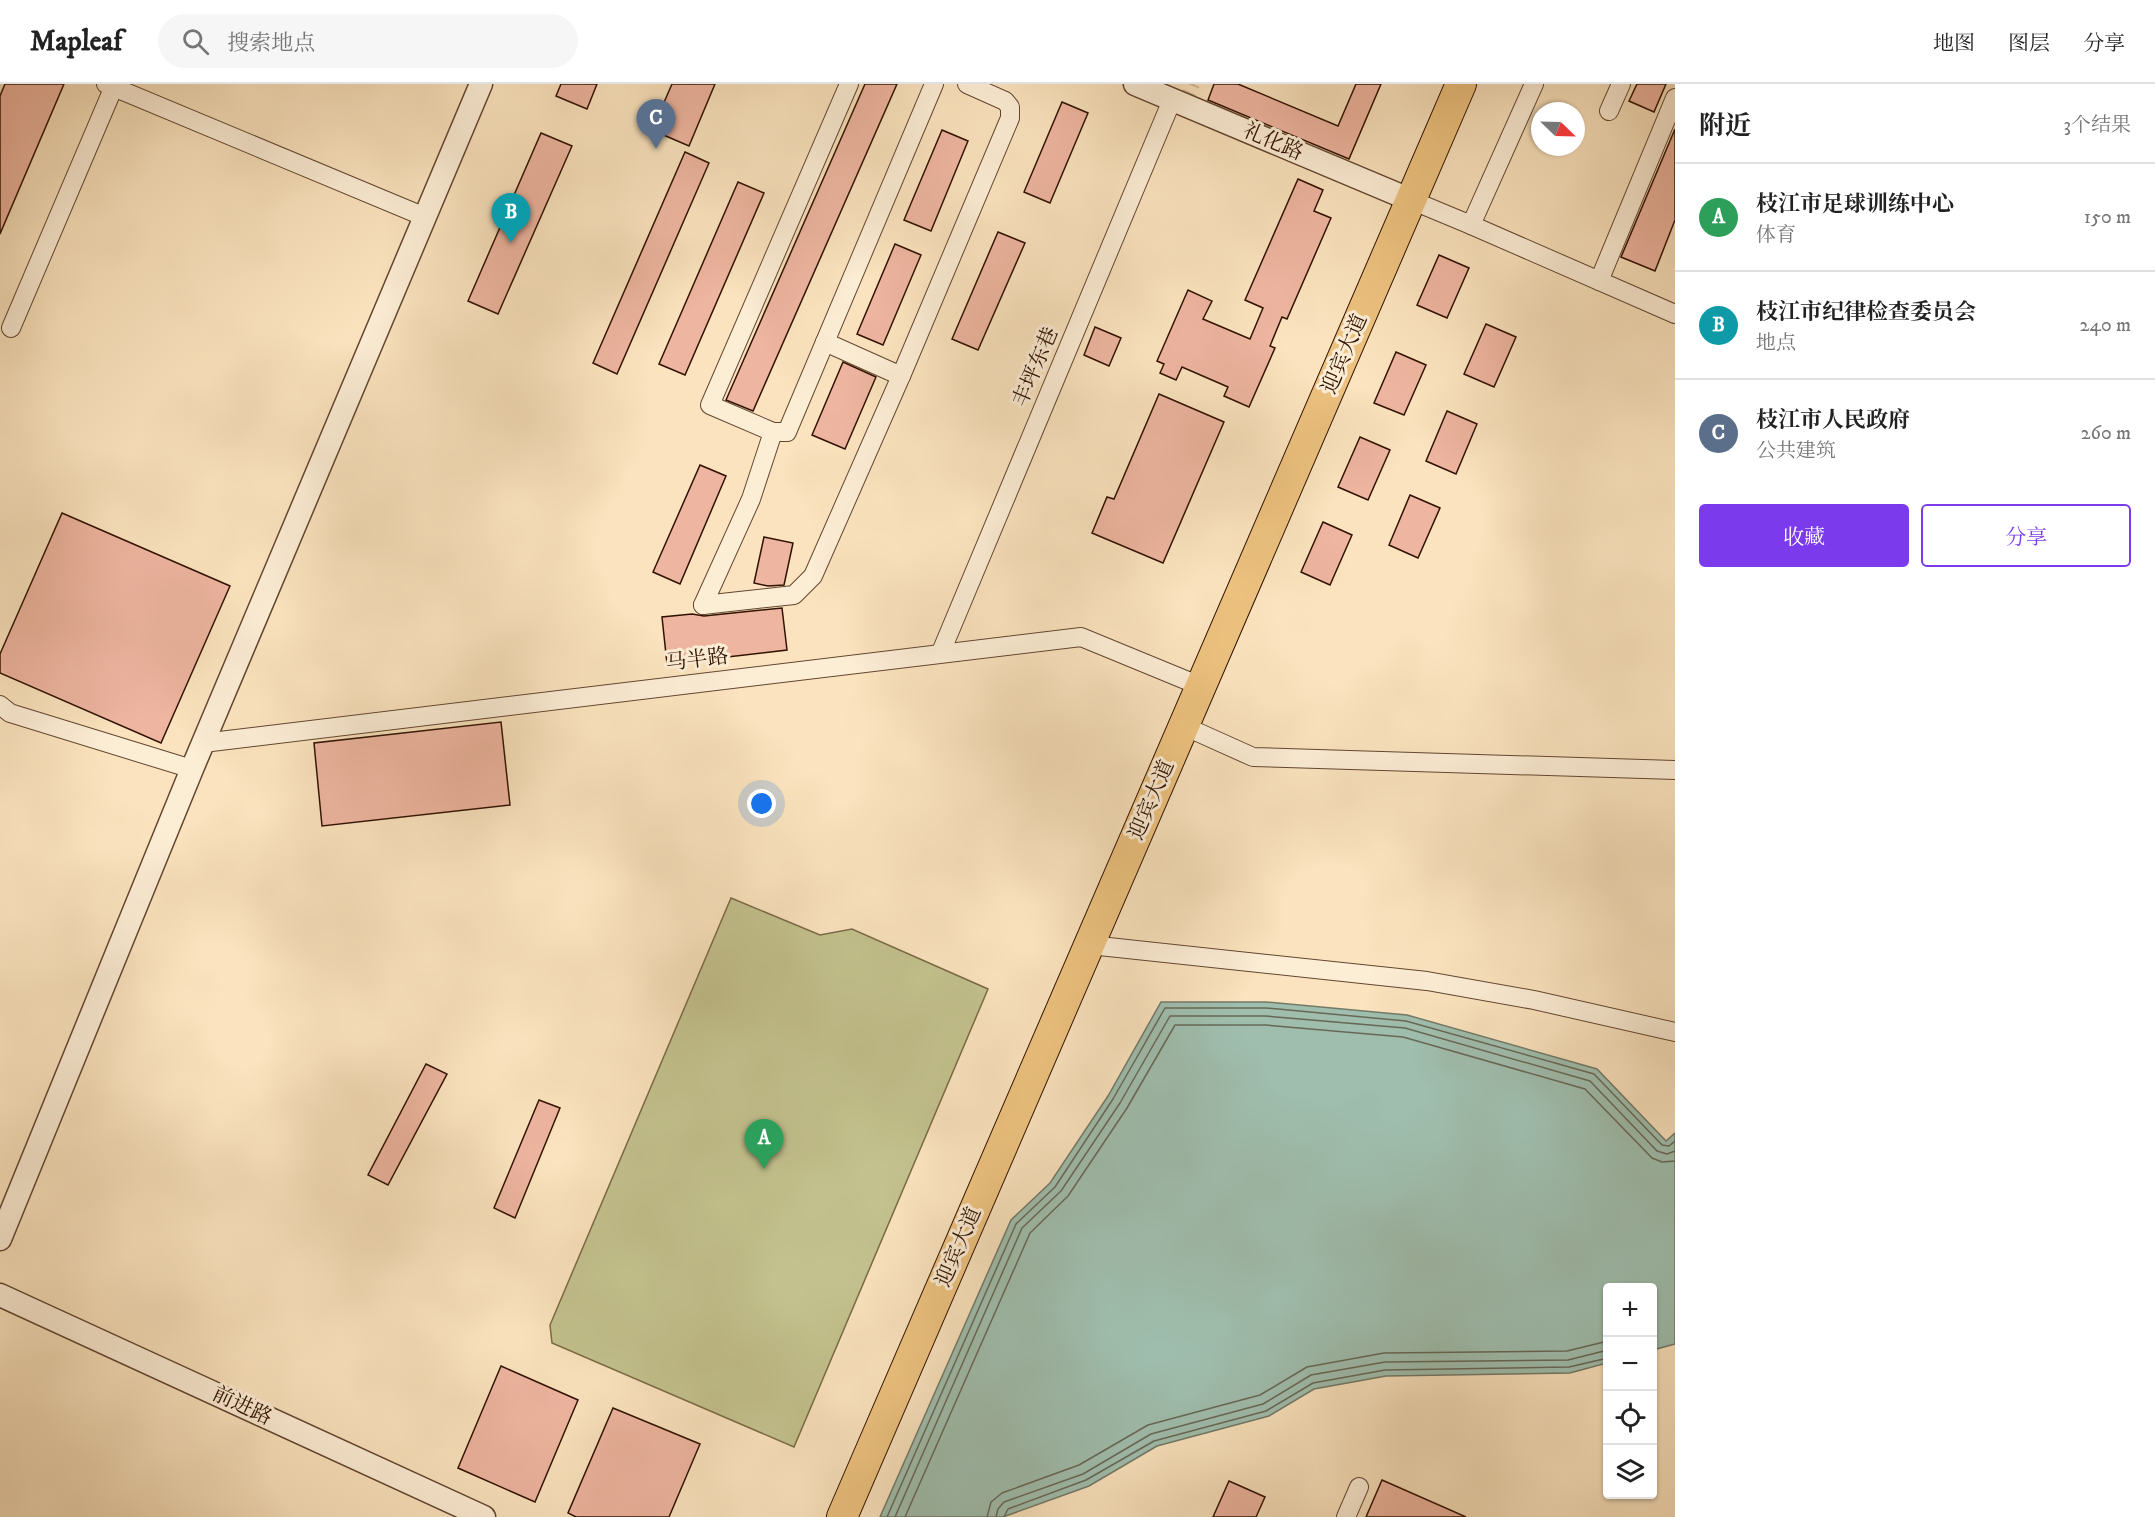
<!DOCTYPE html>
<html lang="zh">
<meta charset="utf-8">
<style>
:root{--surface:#fff;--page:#f6f6f6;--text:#222;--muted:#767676;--line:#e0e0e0;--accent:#7c3aed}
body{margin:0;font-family:"IM FELL DW Pica","Noto Serif SC",serif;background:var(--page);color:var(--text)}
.controls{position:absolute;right:18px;bottom:18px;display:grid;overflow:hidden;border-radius:6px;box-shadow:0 2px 4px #0004}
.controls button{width:54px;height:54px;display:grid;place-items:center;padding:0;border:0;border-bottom:2px solid var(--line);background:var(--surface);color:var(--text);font:30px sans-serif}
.compass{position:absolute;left:1531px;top:18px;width:54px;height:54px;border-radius:50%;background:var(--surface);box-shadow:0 2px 4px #0004;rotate:113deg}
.you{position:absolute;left:762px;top:720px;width:21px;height:21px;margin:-15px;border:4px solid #fff;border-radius:50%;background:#1a73e8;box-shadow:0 0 0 9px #1a73e833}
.badge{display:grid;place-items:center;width:39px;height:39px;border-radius:50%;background:var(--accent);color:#fff;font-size:20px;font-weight:700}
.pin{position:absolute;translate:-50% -50px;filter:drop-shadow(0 2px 3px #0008)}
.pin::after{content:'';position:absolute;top:32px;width:21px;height:18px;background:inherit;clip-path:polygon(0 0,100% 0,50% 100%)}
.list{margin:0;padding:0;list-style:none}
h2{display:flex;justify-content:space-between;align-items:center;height:78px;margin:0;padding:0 24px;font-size:26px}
h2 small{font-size:20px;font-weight:400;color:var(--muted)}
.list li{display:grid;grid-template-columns:39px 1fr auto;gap:18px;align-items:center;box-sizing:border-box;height:108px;padding:0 24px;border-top:2px solid var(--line)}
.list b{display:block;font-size:22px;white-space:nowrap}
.list p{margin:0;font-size:20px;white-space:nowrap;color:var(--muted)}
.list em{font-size:20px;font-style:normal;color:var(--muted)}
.actions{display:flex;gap:12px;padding:18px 24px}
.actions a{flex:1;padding:14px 0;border:2px solid var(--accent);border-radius:6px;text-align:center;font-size:21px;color:var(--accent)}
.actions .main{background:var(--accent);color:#fff}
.icon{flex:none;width:33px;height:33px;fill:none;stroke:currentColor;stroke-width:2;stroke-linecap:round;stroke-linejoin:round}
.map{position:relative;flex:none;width:1675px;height:1433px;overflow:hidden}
header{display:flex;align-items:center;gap:36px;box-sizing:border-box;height:84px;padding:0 30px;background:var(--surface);border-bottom:2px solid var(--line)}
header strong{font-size:28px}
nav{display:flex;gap:33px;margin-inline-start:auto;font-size:21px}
.search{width:420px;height:54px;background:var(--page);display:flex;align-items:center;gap:15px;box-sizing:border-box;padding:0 21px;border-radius:33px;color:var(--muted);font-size:22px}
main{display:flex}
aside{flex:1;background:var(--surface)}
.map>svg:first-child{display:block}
</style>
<header>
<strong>Mapleaf</strong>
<div class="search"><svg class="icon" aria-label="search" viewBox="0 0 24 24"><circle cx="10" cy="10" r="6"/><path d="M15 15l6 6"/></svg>搜索地点</div>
<nav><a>地图</a><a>图层</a><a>分享</a></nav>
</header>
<main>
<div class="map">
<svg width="1675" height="1433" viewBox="0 0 1675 1433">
<rect width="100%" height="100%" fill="#fae3be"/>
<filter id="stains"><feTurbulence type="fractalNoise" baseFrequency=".00333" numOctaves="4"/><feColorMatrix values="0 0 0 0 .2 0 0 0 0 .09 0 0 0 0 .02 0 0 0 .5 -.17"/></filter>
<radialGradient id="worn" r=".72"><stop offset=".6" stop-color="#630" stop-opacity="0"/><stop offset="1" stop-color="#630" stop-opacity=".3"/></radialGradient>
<polygon fill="#c3c28e" stroke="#7a6a47" stroke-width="1.5" points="731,814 820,851 852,845 988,905 794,1363 552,1259 550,1241"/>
<polygon fill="#9fbeae" stroke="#737968" stroke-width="1.5" points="1161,918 1266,918 1407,931 1597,985 1666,1057 1675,1049 1675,1260 1653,1266 1652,1204 1608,1204 1607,1279 1570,1289 1386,1292 1314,1305 1269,1332 1157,1362 1089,1402 1003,1433 880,1433 1011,1136 1050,1099 1108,1012"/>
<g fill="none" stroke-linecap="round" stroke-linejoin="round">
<g stroke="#686857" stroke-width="1.5">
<polyline points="887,1433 1016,1140 1055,1103 1113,1015 1165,924 1266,924 1406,937 1594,990 1662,1061 1669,1062 1675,1057"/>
<polyline points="895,1433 1022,1144 1061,1107 1120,1019 1170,932 1265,932 1405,944 1590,997 1657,1067 1667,1070 1675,1067"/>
<polyline points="905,1433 1030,1149 1068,1112 1127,1024 1175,941 1265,941 1403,953 1585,1005 1652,1074 1662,1078 1675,1077"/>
<polyline points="987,1433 991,1418 1002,1409 1079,1381 1148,1341 1260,1311 1307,1283 1384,1269 1567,1267 1608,1257"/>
<polyline points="996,1433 998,1425 1004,1418 1083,1390 1151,1350 1263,1320 1311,1291 1385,1278 1568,1276 1608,1266"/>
<polyline points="1004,1433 1008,1425 1086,1396 1154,1357 1266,1327 1313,1299 1385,1286 1569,1283 1608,1274"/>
</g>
</g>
<g fill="#eeb5a0" stroke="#311200" stroke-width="1.5">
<polygon points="5,0 64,0 0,150 0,12"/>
<polygon points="561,0 597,0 587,25 556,12"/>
<polygon points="672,0 715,0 689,62 652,46"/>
<polygon points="865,0 897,0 753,327 726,316"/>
<polygon points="1214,0 1238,0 1338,42 1356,0 1381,0 1349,75 1208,16"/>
<polygon points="1637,0 1666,0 1654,28 1629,17"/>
<polygon points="1062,18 1088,29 1050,119 1024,108"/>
<polygon points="1675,45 1675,136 1655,187 1621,173"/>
<polygon points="942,46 968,57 931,147 904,136"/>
<polygon points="541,49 572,62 498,230 468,217"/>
<polygon points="685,68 709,79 617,290 593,279"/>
<polygon points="1298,95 1323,106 1314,127 1331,134 1287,235 1282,233 1270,262 1275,264 1249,323 1224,312 1228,303 1182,283 1176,296 1160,289 1164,280 1157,277 1188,206 1212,217 1203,235 1250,255 1263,224 1245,216"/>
<polygon points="738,98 764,109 685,291 659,280"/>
<polygon points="998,148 1025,159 978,266 952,255"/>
<polygon points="895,160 921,171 883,261 857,250"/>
<polygon points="1439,171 1469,184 1447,234 1417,221"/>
<polygon points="1486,240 1516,253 1494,303 1464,290"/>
<polygon points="1095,243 1121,254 1109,282 1084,271"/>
<polygon points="1396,268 1426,281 1404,331 1374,319"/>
<polygon points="843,278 876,293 845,365 812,351"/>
<polygon points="1159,310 1224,338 1163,479 1092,449 1107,413 1114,415"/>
<polygon points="1447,327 1477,340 1456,390 1426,377"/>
<polygon points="1360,353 1390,366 1368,416 1338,403"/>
<polygon points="700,381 726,392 680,500 653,488"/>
<polygon points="1410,411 1440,424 1418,474 1389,461"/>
<polygon points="62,429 230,502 161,659 0,589 0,570"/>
<polygon points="1323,438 1352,451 1330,501 1301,488"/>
<polygon points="764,453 793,459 784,501 768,502 754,499"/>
<polygon points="782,524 787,566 667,580 662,533 692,530 704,532"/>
<polygon points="501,638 510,721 322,742 314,659"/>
<polygon points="426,980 447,990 388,1101 368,1091"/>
<polygon points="539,1016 560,1024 515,1134 494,1124"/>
<polygon points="501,1282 578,1316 535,1418 458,1384"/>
<polygon points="613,1324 700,1360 669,1433 576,1433 568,1429"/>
<polygon points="1382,1396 1466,1433 1366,1433"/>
<polygon points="1229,1397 1265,1413 1256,1433 1213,1433"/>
</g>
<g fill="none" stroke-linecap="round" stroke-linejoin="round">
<polyline stroke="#d2b998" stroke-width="14" stroke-dasharray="14 7" stroke-linecap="butt" points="1184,21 1193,0"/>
<g stroke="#634630" stroke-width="20">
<g id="minor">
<polyline points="106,0 425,133"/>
<polyline points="849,0 710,321 773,348 787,348 934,0"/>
<polyline points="1609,27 1621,0"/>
<polyline points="1411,116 1471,141 1534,0"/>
<polyline points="1471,141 1675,230"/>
<polyline points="1599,197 1675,14"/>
<polyline points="11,244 115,0"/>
<polyline points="825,258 901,292 1010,34 1010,23 1005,17 967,0"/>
<polyline points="703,521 794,511 813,492 901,292"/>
<polyline points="703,521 751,415 773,348"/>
<polyline points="941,568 1172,16"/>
<polyline points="0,621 10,629 192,685"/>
<polyline points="1184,642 1253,673 1675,686"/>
<polyline points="203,659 1081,553 1188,597"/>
<polyline points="1090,861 1427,897 1534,916 1675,948"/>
<polyline points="1346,1433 1359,1403"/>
</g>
</g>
<g stroke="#634630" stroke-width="25">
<g id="tertiary">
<polyline points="1135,0 1411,116"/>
<polyline points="0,1155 192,685 481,0"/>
<polyline points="0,1211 484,1433"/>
</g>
</g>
<g stroke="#311200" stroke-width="32">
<polyline id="primary" points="842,1433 1461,0"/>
</g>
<use href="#minor" stroke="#fcedd5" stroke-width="18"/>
<use href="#tertiary" stroke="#fcedd5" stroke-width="22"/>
<use href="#primary" stroke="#edc27f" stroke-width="30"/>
</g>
<g text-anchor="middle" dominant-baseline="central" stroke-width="6" stroke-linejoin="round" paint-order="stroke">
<g font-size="21" fill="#311200" stroke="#fcedd5">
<text transform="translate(1273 58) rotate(23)">礼化路</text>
<text transform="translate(1345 270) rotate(-67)">迎宾大道</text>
<text transform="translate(1036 283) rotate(-67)">丰坪东巷</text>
<text transform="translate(697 576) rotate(-7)">马半路</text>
<text transform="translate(1152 716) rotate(-67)">迎宾大道</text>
<text transform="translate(959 1163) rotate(-67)">迎宾大道</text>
<text transform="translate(242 1322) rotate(25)">前进路</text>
</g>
</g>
<rect width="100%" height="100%" filter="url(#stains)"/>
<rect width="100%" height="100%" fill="url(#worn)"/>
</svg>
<div class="controls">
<button>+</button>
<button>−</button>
<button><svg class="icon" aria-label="locate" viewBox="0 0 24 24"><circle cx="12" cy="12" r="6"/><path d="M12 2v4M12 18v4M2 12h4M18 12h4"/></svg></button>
<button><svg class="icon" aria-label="layers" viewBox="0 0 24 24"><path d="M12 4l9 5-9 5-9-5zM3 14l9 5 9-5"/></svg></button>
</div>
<svg class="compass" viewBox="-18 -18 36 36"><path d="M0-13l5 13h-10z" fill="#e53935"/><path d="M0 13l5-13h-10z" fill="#767676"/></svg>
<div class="you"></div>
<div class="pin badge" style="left:764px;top:1085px;background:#2e9e5b">A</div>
<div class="pin badge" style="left:511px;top:159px;background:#0f9aa8">B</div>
<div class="pin badge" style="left:656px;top:65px;background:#5c6f8a">C</div>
</div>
<aside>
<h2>附近<small>3个结果</small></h2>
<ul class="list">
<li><span class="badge" style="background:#2e9e5b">A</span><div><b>枝江市足球训练中心</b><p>体育</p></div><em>150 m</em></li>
<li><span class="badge" style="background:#0f9aa8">B</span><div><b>枝江市纪律检查委员会</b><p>地点</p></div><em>240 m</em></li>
<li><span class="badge" style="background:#5c6f8a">C</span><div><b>枝江市人民政府</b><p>公共建筑</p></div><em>260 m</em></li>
</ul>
<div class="actions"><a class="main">收藏</a><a>分享</a></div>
</aside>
</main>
